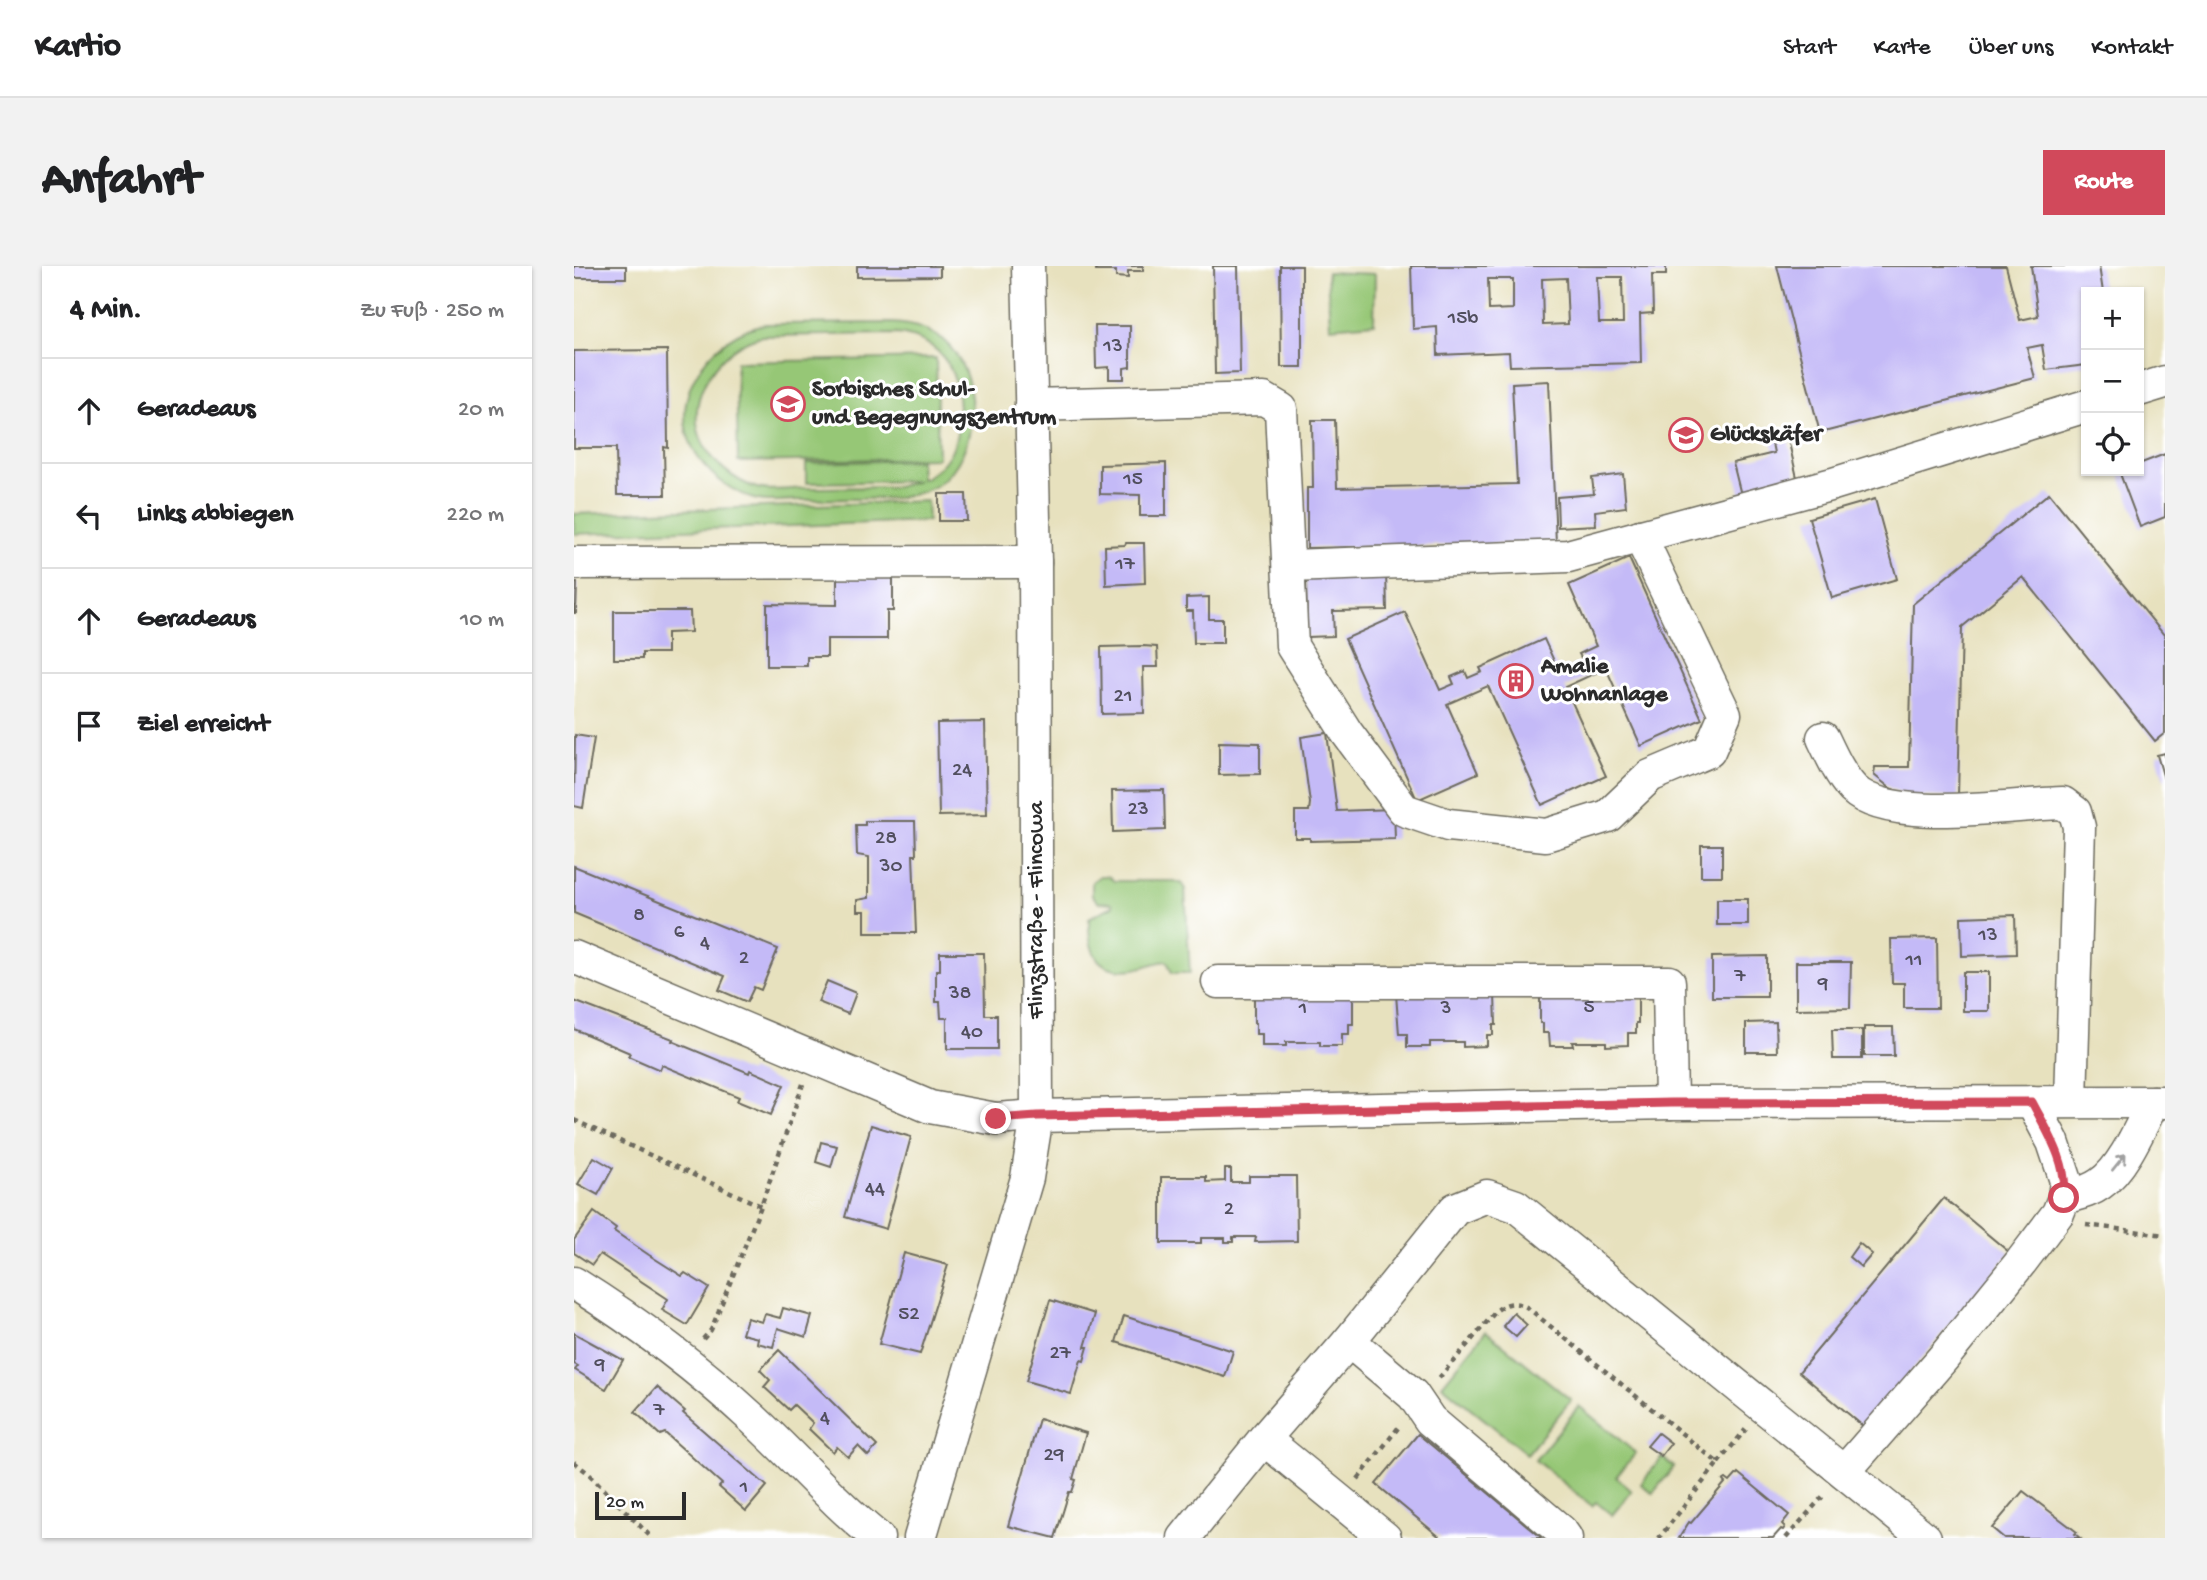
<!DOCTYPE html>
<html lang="de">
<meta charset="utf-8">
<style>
:root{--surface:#fff;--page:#f2f2f2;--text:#202124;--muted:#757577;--line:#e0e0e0;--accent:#d1495b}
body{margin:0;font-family:"Gochi Hand",sans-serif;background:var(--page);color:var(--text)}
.controls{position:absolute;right:21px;top:21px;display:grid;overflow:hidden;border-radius:0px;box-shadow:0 2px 5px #0004}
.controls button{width:63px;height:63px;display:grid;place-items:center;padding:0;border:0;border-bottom:2px solid var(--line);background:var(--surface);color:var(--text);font:35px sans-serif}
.scale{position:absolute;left:21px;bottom:18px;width:91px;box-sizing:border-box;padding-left:7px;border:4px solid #2b2b2b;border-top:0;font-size:19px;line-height:24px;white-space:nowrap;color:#2b2b2b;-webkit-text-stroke:5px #fff;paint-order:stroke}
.stop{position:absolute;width:21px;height:21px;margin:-16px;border:5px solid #d1495b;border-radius:50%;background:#fff}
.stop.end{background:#d1495b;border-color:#fff;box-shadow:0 2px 7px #0008}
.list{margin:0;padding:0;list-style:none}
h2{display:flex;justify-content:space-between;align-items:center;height:91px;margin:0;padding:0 28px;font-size:30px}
h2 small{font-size:23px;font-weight:400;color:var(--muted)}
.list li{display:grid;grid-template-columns:46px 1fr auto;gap:21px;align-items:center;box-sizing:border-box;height:105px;padding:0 28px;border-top:2px solid var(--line)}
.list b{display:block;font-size:26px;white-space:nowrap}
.list em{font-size:23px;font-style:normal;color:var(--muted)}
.icon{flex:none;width:38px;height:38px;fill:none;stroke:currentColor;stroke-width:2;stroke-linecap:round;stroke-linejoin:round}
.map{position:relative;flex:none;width:1591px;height:1272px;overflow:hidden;border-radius:0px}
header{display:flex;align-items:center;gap:42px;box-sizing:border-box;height:98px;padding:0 35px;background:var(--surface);border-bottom:2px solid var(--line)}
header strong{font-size:33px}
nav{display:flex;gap:38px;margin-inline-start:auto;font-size:24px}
.intro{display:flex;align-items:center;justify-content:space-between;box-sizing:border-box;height:168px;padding:0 42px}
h1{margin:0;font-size:49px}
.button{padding:18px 32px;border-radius:0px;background:var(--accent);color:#fff;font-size:24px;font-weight:700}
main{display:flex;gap:42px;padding:0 42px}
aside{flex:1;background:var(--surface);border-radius:0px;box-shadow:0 2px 5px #0004}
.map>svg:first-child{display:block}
</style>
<header>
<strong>Kartio</strong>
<nav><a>Start</a><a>Karte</a><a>Über uns</a><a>Kontakt</a></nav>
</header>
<div class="intro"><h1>Anfahrt</h1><a class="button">Route</a></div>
<main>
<aside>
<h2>4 Min.<small>Zu Fuß · 250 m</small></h2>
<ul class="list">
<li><svg class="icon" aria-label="ahead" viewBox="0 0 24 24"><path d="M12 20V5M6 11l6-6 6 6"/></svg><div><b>Geradeaus</b></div><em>20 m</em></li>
<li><svg class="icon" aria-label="left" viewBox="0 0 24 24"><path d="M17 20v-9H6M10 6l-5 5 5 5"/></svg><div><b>Links abbiegen</b></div><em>220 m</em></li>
<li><svg class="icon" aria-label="ahead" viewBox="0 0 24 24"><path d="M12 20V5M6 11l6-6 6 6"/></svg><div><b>Geradeaus</b></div><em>10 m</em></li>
<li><svg class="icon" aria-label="arrive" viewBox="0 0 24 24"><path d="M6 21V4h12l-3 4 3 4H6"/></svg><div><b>Ziel erreicht</b></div></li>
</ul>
</aside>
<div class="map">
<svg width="1591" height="1272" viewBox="0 0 1591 1272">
<rect width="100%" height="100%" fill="#fff"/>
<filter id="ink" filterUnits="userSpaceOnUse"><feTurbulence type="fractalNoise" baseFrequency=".0143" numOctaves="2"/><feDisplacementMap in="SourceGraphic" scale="14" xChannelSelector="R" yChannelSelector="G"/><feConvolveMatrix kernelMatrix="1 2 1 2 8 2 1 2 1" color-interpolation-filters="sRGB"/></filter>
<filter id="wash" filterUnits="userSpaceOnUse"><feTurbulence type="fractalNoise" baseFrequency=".00686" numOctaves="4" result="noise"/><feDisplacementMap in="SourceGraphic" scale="28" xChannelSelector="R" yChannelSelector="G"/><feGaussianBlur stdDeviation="1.57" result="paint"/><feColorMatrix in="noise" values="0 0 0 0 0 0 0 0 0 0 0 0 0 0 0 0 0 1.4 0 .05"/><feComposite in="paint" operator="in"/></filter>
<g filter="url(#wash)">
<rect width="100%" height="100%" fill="#e7e1be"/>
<g fill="#96c776" stroke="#607950" stroke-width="2" fill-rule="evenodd">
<polygon points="753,6 801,8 800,57 756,61"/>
<path d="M319,57C336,58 355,63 369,74C409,108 407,188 364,218C352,226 337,229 323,232C291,233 259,233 227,234C210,234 190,238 174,231C149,220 124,200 115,173C97,122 142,67 191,58ZM322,68C369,73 385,105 385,148C384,165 382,181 371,195C366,202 358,207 351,212L347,213L346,194L232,197V217L344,215L322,221C292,221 261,222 231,222C216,223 197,226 183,222C160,215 136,195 127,173C110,131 146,79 188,70Z"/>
<polygon points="362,92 364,192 164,196 162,96"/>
<polygon points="353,235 354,255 0,268 0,248"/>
<path d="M526,610H534L540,615H600L607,617L611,623L616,707H598L593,695C581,696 572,701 561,703C522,708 514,686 515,652L539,640L538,637L524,636L518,629V616Z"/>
<polygon points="912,1065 997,1134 953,1188 868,1119"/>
<polygon points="1005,1140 1062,1187 1042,1211 1058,1225 1038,1249 1022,1236 1018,1240 961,1194"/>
<polygon points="1088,1191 1100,1201 1079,1227 1067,1218"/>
</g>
<g id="blocks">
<g fill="#c4baf7" fill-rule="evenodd">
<rect x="0" y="0" width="52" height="12"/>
<polygon points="283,0 366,0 366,10 283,11"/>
<polygon points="522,0 569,0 569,5 554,5 554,12 542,11 542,5 522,5"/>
<polygon points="639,0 664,0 666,107 641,108"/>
<polygon points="706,0 728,0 728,101 707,101"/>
<path d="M837,0H1092V9H1078L1079,47L1066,48L1067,97L936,100L935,86L864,89L863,61L839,63ZM1023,11H1048L1049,57H1025ZM992,12L994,58L969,59L968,13ZM914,13H939V43L915,44Z"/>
<polygon points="1203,0 1432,0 1446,54 1464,50 1457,0 1525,0 1529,26 1512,26 1512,99 1472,104 1468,79 1453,82 1461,112 1246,167"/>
<polygon points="521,60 556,60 556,101 550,102 550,113 535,113 535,101 522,102"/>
<polygon points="93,84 94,182 90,181 91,229 43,229 42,182 0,182 0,85"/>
<polygon points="975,115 982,277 733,282 733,222 739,222 738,154 761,154 763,222 943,218 938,117"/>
<polygon points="1213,168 1224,216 1167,229 1159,197 1200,187 1197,172"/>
<polygon points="1591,188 1591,251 1566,261 1545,205 1565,205 1565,198"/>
<polygon points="592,197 592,250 566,250 566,229 526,228 526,199"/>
<polygon points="1049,208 1052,241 1021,245 1022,259 984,261 983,231 1020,228 1018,212"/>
<polygon points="1475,227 1591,370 1591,467 1581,475 1449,311 1388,361 1384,531 1335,530 1316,522 1300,509 1301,501 1335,501 1339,338"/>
<polygon points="365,228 392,228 393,255 365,255"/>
<polygon points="1301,233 1323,313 1258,332 1235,252"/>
<polygon points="552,277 570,277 571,317 532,319 531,280 551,279"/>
<polygon points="1055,292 1128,453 1067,480 1032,402 991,421 1032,510 968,539 914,420 873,438 904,507 843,534 771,373 831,346 866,424 880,418 877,411 891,405 894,412 908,406 906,402 970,373 985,406 1009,395 1005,388 1022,380 995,319"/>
<polygon points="732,305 812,305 813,344 759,345 760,370 733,371"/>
<polygon points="263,312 319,312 319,345 313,345 313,373 253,373 253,391 233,391 233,400 193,400 193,338 263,339"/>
<polygon points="0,317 3,317 2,347 0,347"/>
<polygon points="635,331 635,353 649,353 649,377 620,377 619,345 612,345 612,332"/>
<polygon points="40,345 116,345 117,366 93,367 93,387 68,387 68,393 40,393"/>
<polygon points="569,380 583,381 584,401 569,401 570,447 528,448 527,381"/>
<polygon points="411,456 413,549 365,550 363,457"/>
<polygon points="753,467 763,545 820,543 821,573 736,575 736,572 721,572 721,545 735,545 736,537 727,471"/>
<polygon points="1,469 20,472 9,542 0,540"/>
<polygon points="645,476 686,477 686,508 645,509"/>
<polygon points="1591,487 1591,513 1590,513 1583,489"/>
<polygon points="590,524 591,564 539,566 538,525"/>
<polygon points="291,555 341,555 342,589 339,589 342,667 291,667 291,645 283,645 283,634 295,632 295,591 283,589 282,559 291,559"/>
<rect x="1127" y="579" width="21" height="31"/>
<polygon points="0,600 204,683 187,724 180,721 173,736 145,724 151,710 0,647"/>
<rect x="1143" y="633" width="31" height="26"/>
<polygon points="1441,649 1442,688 1388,690 1387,651"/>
<polygon points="1363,672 1364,742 1330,742 1330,717 1318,717 1317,673"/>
<polygon points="366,687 410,687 411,749 423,749 423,783 373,783 373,752 367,752 366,736 362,736 362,704 366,704"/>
<polygon points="1193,690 1193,731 1138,731 1138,691"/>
<polygon points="1222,696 1277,696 1276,742 1222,743"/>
<rect x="1389" y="706" width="26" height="39"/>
<polygon points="253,715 282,727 274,748 244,736"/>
<polygon points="1064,727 1064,757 1062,757 1062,767 1054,767 1054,779 1032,780 1032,776 998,776 999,780 976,780 975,767 969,767 969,757 966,757 966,728"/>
<polygon points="822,728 921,728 922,759 919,759 919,769 913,769 913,780 889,781 889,776 856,776 856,781 833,781 833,768 825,768"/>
<polygon points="680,729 779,729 779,758 775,758 775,768 768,768 768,780 746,780 746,776 712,776 712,780 688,780 688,768 682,768 682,757 680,757"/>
<polygon points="0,735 99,773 98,775 175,807 176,804 210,819 197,849 163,835 165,831 88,799 86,804 54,790 56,787 0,763"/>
<polygon points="1202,756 1203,786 1172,786 1172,757"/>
<polygon points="1290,761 1319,761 1320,790 1290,790"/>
<polygon points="1258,764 1288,764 1288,793 1259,793"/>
<polygon points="297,859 337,871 312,963 271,951"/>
<polygon points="247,876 263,880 257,901 242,896"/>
<polygon points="20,891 39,902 24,929 4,918"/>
<polygon points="651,903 657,903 657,916 675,916 675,910 722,910 723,975 681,976 682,971 659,971 659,976 651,976 651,972 627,972 627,977 587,977 587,911 632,911 632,916 651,915"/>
<polygon points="1370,932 1436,987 1290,1161 1225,1106"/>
<polygon points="20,946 42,962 40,965 75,989 108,1010 111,1007 135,1022 113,1059 88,1044 94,1033 26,988 18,999 0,987 0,974"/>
<polygon points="1285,977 1298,988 1287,1001 1275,991"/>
<polygon points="330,987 374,999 346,1088 305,1078"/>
<polygon points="476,1034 521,1048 511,1081 514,1081 510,1095 507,1094 497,1128 452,1115"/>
<polygon points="209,1042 238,1050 232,1071 204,1062 199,1081 183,1077 184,1072 168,1068 173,1052 188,1056 191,1048 206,1052"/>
<polygon points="940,1047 953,1059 942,1071 929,1060"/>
<polygon points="550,1050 659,1085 651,1111 542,1076"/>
<polygon points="0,1067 49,1094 32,1123 1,1104 4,1100 0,1098"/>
<polygon points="205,1084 303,1180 294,1190 284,1180 274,1191 263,1181 259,1186 235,1163 239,1157 220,1139 215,1144 190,1121 196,1114 186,1104"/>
<polygon points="83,1121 111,1145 109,1147 193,1220 172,1245 145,1221 148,1218 119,1192 91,1167 86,1169 61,1146"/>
<polygon points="465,1153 512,1167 499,1213 502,1214 498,1226 495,1226 481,1272 434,1260"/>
<polygon points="1084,1167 1097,1177 1087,1190 1073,1180"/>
<polygon points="844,1168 968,1272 867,1272 802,1218"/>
<polygon points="1164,1207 1215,1249 1208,1258 1211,1261 1209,1264 1207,1263 1199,1272 1105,1272 1115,1256 1117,1257 1151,1217 1149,1215 1152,1213 1156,1216"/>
<polygon points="1449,1225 1503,1266 1501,1268 1506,1272 1430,1272 1418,1262"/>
</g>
</g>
</g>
<g filter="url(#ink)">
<use href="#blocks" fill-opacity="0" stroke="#6d6b5e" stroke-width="2"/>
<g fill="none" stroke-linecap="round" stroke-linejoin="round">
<g stroke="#6d6b5e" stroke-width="35">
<g id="minor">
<polyline points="1565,124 1591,116"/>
<polyline points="457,139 690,133 707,143 718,380 773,467 830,544 874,559 972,569 1034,550 1076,510 1135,485 1151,448 1066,270"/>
<polyline points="0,297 461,296"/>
<polyline points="716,300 994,290 1259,218 1512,140"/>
<path d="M1249,472C1257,489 1266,509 1279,523C1316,559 1439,538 1489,537L1501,546L1505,561L1497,835"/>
<polyline points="0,691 356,841 422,853 463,850 1097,837 1591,836"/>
<polyline points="644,716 1095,716 1097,837"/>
<path d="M1490,932C1503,928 1515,926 1526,918C1549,903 1567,860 1579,836"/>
<path d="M0,1017C64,1057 124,1102 179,1153C221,1192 259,1236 304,1272"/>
<polyline points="775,1075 839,1129 856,1154 987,1265 992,1272"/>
<polyline points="690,1173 811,1272"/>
<polyline points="1270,1206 1370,1091 1447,996 1484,947 1490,932 1492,915 1479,876 1458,836"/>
<polyline points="346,1272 453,912 463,850 461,296 454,0"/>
<polyline points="610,1272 690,1173 775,1075 881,943 913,930 942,940 1351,1272"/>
</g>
</g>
<g stroke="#6d6b5e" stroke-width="4.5" stroke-dasharray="5 5" stroke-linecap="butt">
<polyline points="0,854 187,940"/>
<polyline points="1512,959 1591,969"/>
<polyline points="129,1073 137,1064 187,940 229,818"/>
<path d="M865,1112L923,1044C934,1036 942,1035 954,1042L1144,1197L1085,1272"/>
<polyline points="0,1196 14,1207 78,1272"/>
<polyline points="1144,1197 1172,1163"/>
<polyline points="784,1213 824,1162"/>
<polyline points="1212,1272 1251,1228"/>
</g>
<use href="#minor" stroke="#fff" stroke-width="32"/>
</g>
<defs><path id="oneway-shaft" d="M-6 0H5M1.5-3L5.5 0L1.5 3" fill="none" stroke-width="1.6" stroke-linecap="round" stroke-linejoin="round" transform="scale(1.75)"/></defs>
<use stroke="#a0a0a0" href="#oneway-shaft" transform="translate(1545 896) rotate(-51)"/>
</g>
<g fill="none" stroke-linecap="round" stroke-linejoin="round" filter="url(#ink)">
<path stroke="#d1495b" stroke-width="9" d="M422,853L463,850L1097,837L1458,836C1473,865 1495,898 1490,932"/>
</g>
<defs>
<g id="school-ring" transform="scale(1.75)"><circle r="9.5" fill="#fff" stroke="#d1495b" stroke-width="1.5"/><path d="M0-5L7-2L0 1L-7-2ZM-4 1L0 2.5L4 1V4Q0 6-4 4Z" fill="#d1495b"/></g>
<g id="building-ring" transform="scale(1.75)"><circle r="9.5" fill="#fff" stroke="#d1495b" stroke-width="1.5"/><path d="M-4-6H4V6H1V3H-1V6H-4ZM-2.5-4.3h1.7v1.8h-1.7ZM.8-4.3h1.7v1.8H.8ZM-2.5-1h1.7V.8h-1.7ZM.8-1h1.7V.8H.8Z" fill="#d1495b"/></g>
</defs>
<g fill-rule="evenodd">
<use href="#school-ring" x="214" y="138"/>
<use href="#school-ring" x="1112" y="169"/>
<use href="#building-ring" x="942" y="415"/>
</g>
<g text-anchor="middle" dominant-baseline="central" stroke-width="6" stroke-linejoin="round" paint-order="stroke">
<g font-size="21" fill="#514f5e">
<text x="889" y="53">15b</text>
<text x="539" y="81">13</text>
<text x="559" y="214">15</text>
<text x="551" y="299">17</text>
<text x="549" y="431">21</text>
<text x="388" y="505">24</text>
<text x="564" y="544">23</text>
<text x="312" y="573">28</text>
<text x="317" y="601">30</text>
<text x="65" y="650">8</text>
<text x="105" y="667">6</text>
<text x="1414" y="670">13</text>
<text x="131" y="678">4</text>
<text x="170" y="693">2</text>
<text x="1340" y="695">11</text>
<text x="1166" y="711">7</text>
<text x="1249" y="719">9</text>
<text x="386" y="728">38</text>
<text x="1015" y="742">5</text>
<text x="729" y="743">1</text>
<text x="872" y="743">3</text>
<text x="398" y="767">40</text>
<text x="301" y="924">44</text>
<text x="655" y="944">2</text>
<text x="335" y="1049">52</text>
<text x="486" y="1088">27</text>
<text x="26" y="1100">9</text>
<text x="85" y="1145">7</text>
<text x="251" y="1153">4</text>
<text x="480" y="1190">29</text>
<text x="170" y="1222">1</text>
</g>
<g font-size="24" font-weight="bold" fill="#2b2b2b" stroke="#fff" text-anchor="start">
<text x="238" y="124">Sorbisches Schul-<tspan x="238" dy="28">und Begegnungszentrum</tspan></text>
<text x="1136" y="169">Glückskäfer</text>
<text x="967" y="401">Amalie<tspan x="967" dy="28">Wohnanlage</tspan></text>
</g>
<g font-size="24" fill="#2b2b2b" stroke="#fff">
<text transform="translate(463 644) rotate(-90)">Flinzstraße - Flincowa</text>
</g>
</g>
</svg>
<div class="controls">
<button>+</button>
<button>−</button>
<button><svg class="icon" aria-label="locate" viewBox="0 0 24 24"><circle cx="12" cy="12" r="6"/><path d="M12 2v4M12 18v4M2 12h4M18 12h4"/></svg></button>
</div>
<div class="scale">20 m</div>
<div class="stop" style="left:1490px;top:932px"></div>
<div class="stop end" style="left:422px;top:853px"></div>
</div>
</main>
